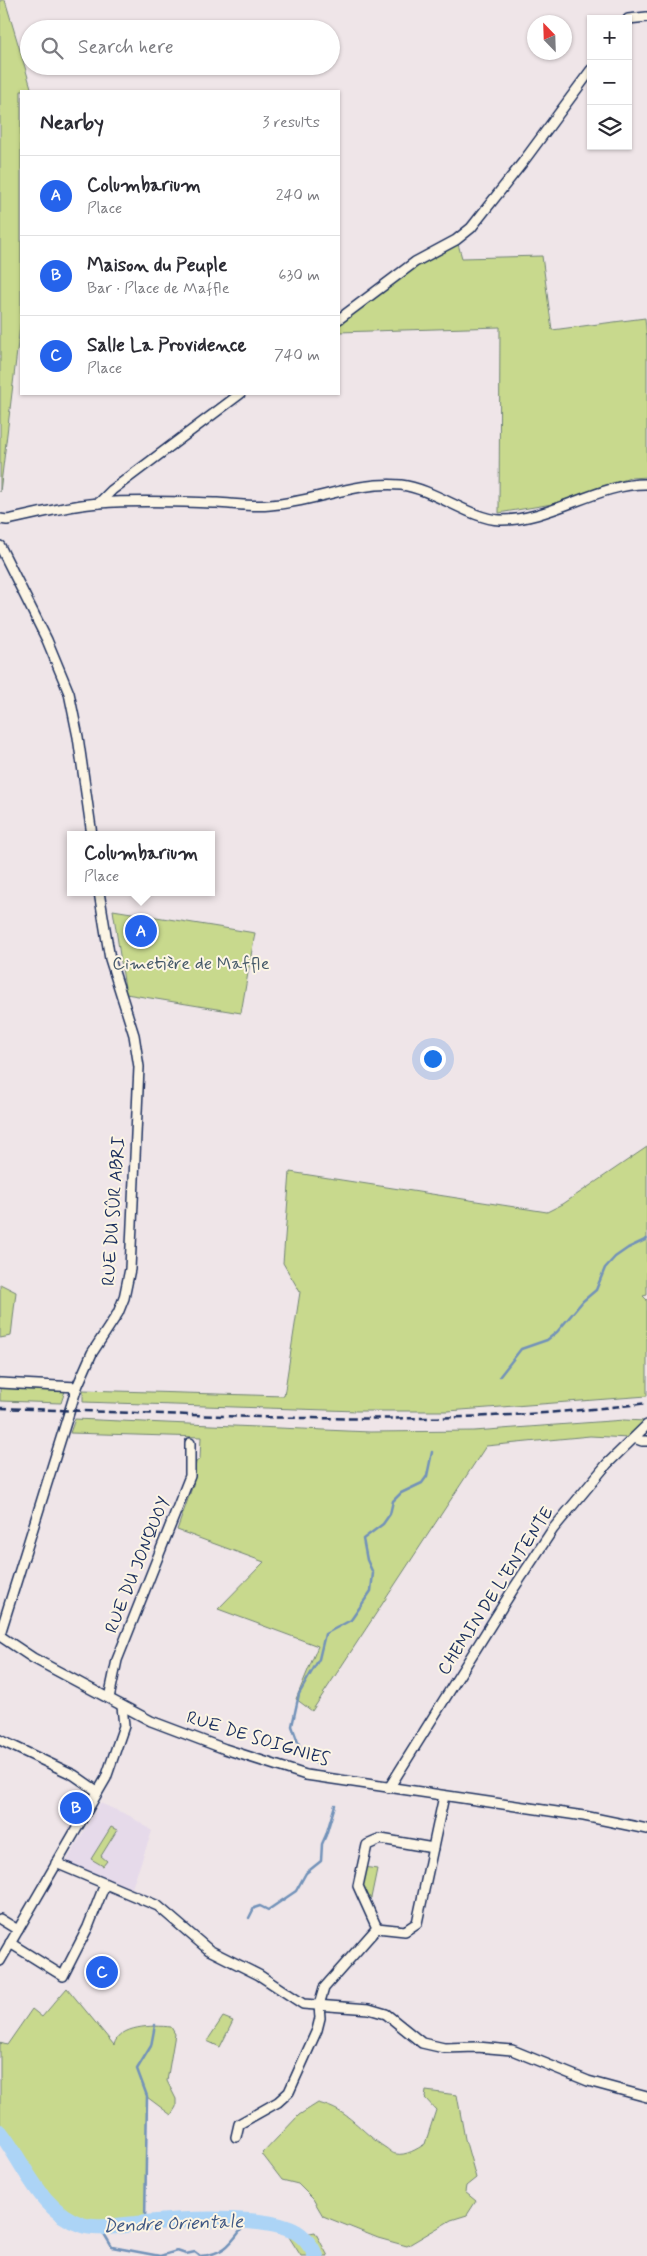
<!DOCTYPE html>
<meta charset="utf-8">
<style>
:root{--surface:#fff;--page:#f2f2f3;--text:#2b2b33;--muted:#7c7c81;--line:#e1e1e2;--accent:#2563eb}
body{margin:0;font-family:Mynerve,sans-serif;background:var(--page);color:var(--text)}
.controls{position:absolute;right:15px;top:15px;display:grid;overflow:hidden;border-radius:0px;box-shadow:0 1px 4px #0004}
.controls button{width:45px;height:45px;display:grid;place-items:center;padding:0;border:0;border-bottom:1px solid var(--line);background:var(--surface);color:var(--text);font:25px sans-serif}
.compass{position:absolute;left:527px;top:15px;width:45px;height:45px;border-radius:50%;background:var(--surface);box-shadow:0 1px 4px #0004;rotate:337deg}
.you{position:absolute;left:432px;top:1058px;width:18px;height:18px;margin:-12px;border:4px solid #fff;border-radius:50%;background:#1a73e8;box-shadow:0 0 0 8px #1a73e833}
.badge{display:grid;place-items:center;width:32px;height:32px;border-radius:50%;background:var(--accent);color:#fff;font-size:16px;font-weight:700}
.pin{position:absolute;translate:-50% -50%;border:2px solid #fff;box-shadow:0 1px 5px #0006}
.popup{position:absolute;left:67px;top:831px;width:148px;height:65px;box-sizing:border-box;display:grid;place-content:center;border-radius:0px;background:var(--surface);filter:drop-shadow(0 1px 4px #0005);font-size:16px;white-space:nowrap;color:var(--muted)}
.popup b{font-size:19px;color:var(--text)}
.popup::after{content:'';position:absolute;left:50%;top:100%;margin-left:-10px;border:10px solid transparent;border-top-color:var(--surface)}
.list{margin:0;padding:0;list-style:none}
h2{display:flex;justify-content:space-between;align-items:center;height:65px;margin:0;padding:0 20px;font-size:21px}
h2 small{font-size:16px;font-weight:400;color:var(--muted)}
.list li{display:grid;grid-template-columns:32px 1fr auto;gap:15px;align-items:center;box-sizing:border-box;height:80px;padding:0 20px;border-top:1px solid var(--line)}
.list b{display:block;font-size:19px;white-space:nowrap}
.list p{margin:0;font-size:16px;white-space:nowrap;color:var(--muted)}
.list em{font-size:16px;font-style:normal;color:var(--muted)}
.icon{flex:none;width:28px;height:28px;fill:none;stroke:currentColor;stroke-width:2;stroke-linecap:round;stroke-linejoin:round}
.map{position:relative;flex:none;width:647px;height:2256px;overflow:hidden}
.search{position:absolute;background:var(--surface);box-shadow:0 1px 4px #0004;left:20px;top:20px;width:320px;height:55px;display:flex;align-items:center;gap:12px;box-sizing:border-box;padding:0 18px;border-radius:28px;color:var(--muted);font-size:19px}
.panel{position:absolute;background:var(--surface);box-shadow:0 1px 4px #0004;left:20px;top:90px;width:320px;height:305px;border-radius:0px}
.map>svg:first-child{display:block}
</style>
<div class="map">
<svg width="647" height="2256" viewBox="0 0 647 2256">
<rect width="100%" height="100%" fill="#efe5e8"/>
<filter id="ink" filterUnits="userSpaceOnUse"><feTurbulence type="fractalNoise" baseFrequency=".02" numOctaves="2"/><feDisplacementMap in="SourceGraphic" scale="10" xChannelSelector="R" yChannelSelector="G"/><feConvolveMatrix kernelMatrix="1 2 1 2 8 2 1 2 1" color-interpolation-filters="sRGB"/></filter>
<g filter="url(#ink)">
<polygon fill="#e6daea" points="100,1803 130,1816 152,1831 132,1888 82,1869 67,1861"/>
<g fill="#c8d98d" stroke="#728476">
<polygon points="0,0 5,0 32,91 21,91 21,318 0,492"/>
<polygon points="458,244 462,258 542,256 552,330 645,318 647,338 647,477 630,478 552,504 499,513 500,327 339,332 339,323 410,269"/>
<polygon points="113,910 255,933 241,1013 126,994"/>
<polygon points="647,1147 647,1295 643,1296 647,1300 647,1396 448,1411 357,1411 83,1402 83,1390 284,1396 300,1292 283,1263 290,1172 547,1212 563,1204"/>
<polygon points="0,1284 16,1292 11,1336 0,1338"/>
<polygon points="0,1388 65,1391 61,1403 0,1401"/>
<polygon points="75,1419 370,1432 474,1431 624,1420 645,1421 629,1438 590,1436 486,1446 312,1711 296,1699 318,1646 218,1609 264,1562 177,1530 193,1485 196,1462 200,1459 201,1437 70,1433"/>
<polygon points="111,1827 117,1830 101,1856 107,1861 103,1866 91,1859"/>
<polygon points="364,1867 377,1869 371,1898 364,1896 361,1888"/>
<path d="M67,1988L114,2045C119,2025 153,2025 171,2027L175,2034L167,2081L176,2099V2107L171,2115L147,2097L145,2223L105,2227L83,2225L52,2207L35,2186L0,2131V2043L7,2045L32,2009L42,2017Z"/>
<polygon points="223,2017 233,2021 220,2047 207,2041"/>
<path d="M426,2091L457,2095L465,2139L476,2178L466,2186L465,2192L476,2201L467,2215L451,2220L407,2246L378,2238L323,2216L313,2199L298,2184L282,2180L262,2154L299,2115L318,2103C351,2111 359,2131 386,2148C389,2150 393,2154 396,2154C406,2156 417,2149 425,2144L436,2110L425,2098Z"/>
<polygon points="315,2232 328,2256 301,2256 289,2237"/>
</g>
<g fill="none" stroke-linecap="round" stroke-linejoin="round">
<g stroke="#7292b9" stroke-width="2.5">
<polyline points="500,1376 521,1349 547,1340 557,1332 583,1301 596,1290 605,1268 615,1257 628,1248 647,1239"/>
<polyline points="320,1767 300,1748 292,1726 299,1694 319,1659 325,1634 351,1620 371,1591 373,1573 367,1560 363,1539 383,1524 390,1514 393,1501 401,1493 422,1483 427,1476 432,1452"/>
<polyline points="249,1918 254,1908 260,1906 268,1910 296,1891 306,1873 321,1861 322,1844 326,1835 335,1805"/>
<polyline points="145,2223 147,2096 137,2069 151,2046 155,2025"/>
<path d="M100,2227L112,2247L160,2256L177,2251L186,2254L195,2252L200,2256C228,2254 232,2240 248,2221"/>
</g>
<path stroke="#acd4f6" stroke-width="16" d="M0,2132C25,2164 40,2211 82,2225C98,2230 118,2225 135,2224C175,2220 259,2214 294,2231C303,2235 312,2247 316,2256"/>
<g stroke="#1b2f5e" stroke-width="12">
<g id="minor">
<polyline points="628,19 647,17"/>
<polyline points="339,319 415,262 456,240 471,228 523,162 591,70"/>
<polyline points="99,503 112,490 240,394"/>
<path d="M0,519L7,520C37,514 69,505 100,503C138,500 179,502 217,503C235,504 253,507 270,505C315,502 355,481 401,485C435,489 470,519 500,520C550,521 598,483 647,484"/>
<polyline points="0,546 47,640 69,693 78,737 92,835"/>
<polyline points="0,1383 77,1387"/>
<polyline points="634,1438 642,1441 647,1441"/>
<polyline points="0,1634 77,1387 92,1353 118,1313 124,1298 130,1269 139,1067 134,1035 110,959 99,892"/>
<polyline points="0,1636 33,1658 151,1721 225,1749 306,1775 584,1816 647,1829"/>
<polyline points="109,1698 117,1660 190,1476 190,1443"/>
<polyline points="0,1740 74,1775 97,1791"/>
<polyline points="389,1788 512,1591 553,1529 607,1464 647,1425"/>
<polyline points="56,1863 158,1906 209,1950 259,1975 303,2004 369,2009 386,2014 422,2043 444,2048 477,2047 512,2050 588,2081 647,2097"/>
<polyline points="0,1919 18,1930"/>
<polyline points="377,1928 405,1931 417,1923 444,1796"/>
<polyline points="377,1928 358,1886 367,1845 381,1839 433,1848"/>
<polyline points="10,1943 63,1976 88,1927 105,1884"/>
<polyline points="0,1961 106,1778 124,1726 122,1706"/>
<polyline points="236,2137 239,2124 278,2102 289,2092 317,2030 320,2018 319,2005 324,1988 377,1928"/>
</g>
</g>
<use href="#minor" stroke="#fcf5e5" stroke-width="9"/>
<path stroke="#1b2f5e" stroke-width="2.5" stroke-dasharray="8 4" stroke-linecap="butt" d="M0,1408C215,1415 433,1430 647,1403"/>
</g>
</g>
<g text-anchor="middle" dominant-baseline="central" stroke-width="4" stroke-linejoin="round" paint-order="stroke">
<g font-size="18" fill="#465a6a" stroke="#fcf5e5">
<text x="191" y="964">Cimetière de Maffle</text>
</g>
<g font-size="18" fill="#1b2f5e" stroke="#fcf5e5">
<text transform="translate(114 1211) rotate(-86)">RUE DU SÛR ABRI</text>
<text transform="translate(138 1565) rotate(-68)">RUE DU JONQUOY</text>
<text transform="translate(496 1591) rotate(-57)">CHEMIN DE L'ENTENTE</text>
<text transform="translate(258 1739) rotate(17)">RUE DE SOIGNIES</text>
</g>
<g font-size="19" font-style="italic" fill="#3f5884" stroke="#fcf5e5">
<text transform="translate(173 2224) rotate(-2)">Dendre Orientale</text>
</g>
</g>
</svg>
<div class="controls">
<button>+</button>
<button>−</button>
<button><svg class="icon" aria-label="layers" viewBox="0 0 24 24"><path d="M12 4l9 5-9 5-9-5zM3 14l9 5 9-5"/></svg></button>
</div>
<svg class="compass" viewBox="-18 -18 36 36"><path d="M0-13l5 13h-10z" fill="#e53935"/><path d="M0 13l5-13h-10z" fill="#7c7c81"/></svg>
<div class="you"></div>
<div class="pin badge" style="left:141px;top:931px">A</div>
<div class="popup"><b>Columbarium</b>Place</div>
<div class="pin badge" style="left:76px;top:1808px">B</div>
<div class="pin badge" style="left:102px;top:1972px">C</div>
<div class="search"><svg class="icon" aria-label="search" viewBox="0 0 24 24"><circle cx="10" cy="10" r="6"/><path d="M15 15l6 6"/></svg>Search here</div>
<section class="panel">
<h2>Nearby<small>3 results</small></h2>
<ul class="list">
<li><span class="badge">A</span><div><b>Columbarium</b><p>Place</p></div><em>240 m</em></li>
<li><span class="badge">B</span><div><b>Maison du Peuple</b><p>Bar · Place de Maffle</p></div><em>630 m</em></li>
<li><span class="badge">C</span><div><b>Salle La Providence</b><p>Place</p></div><em>740 m</em></li>
</ul>
</section>
</div>
